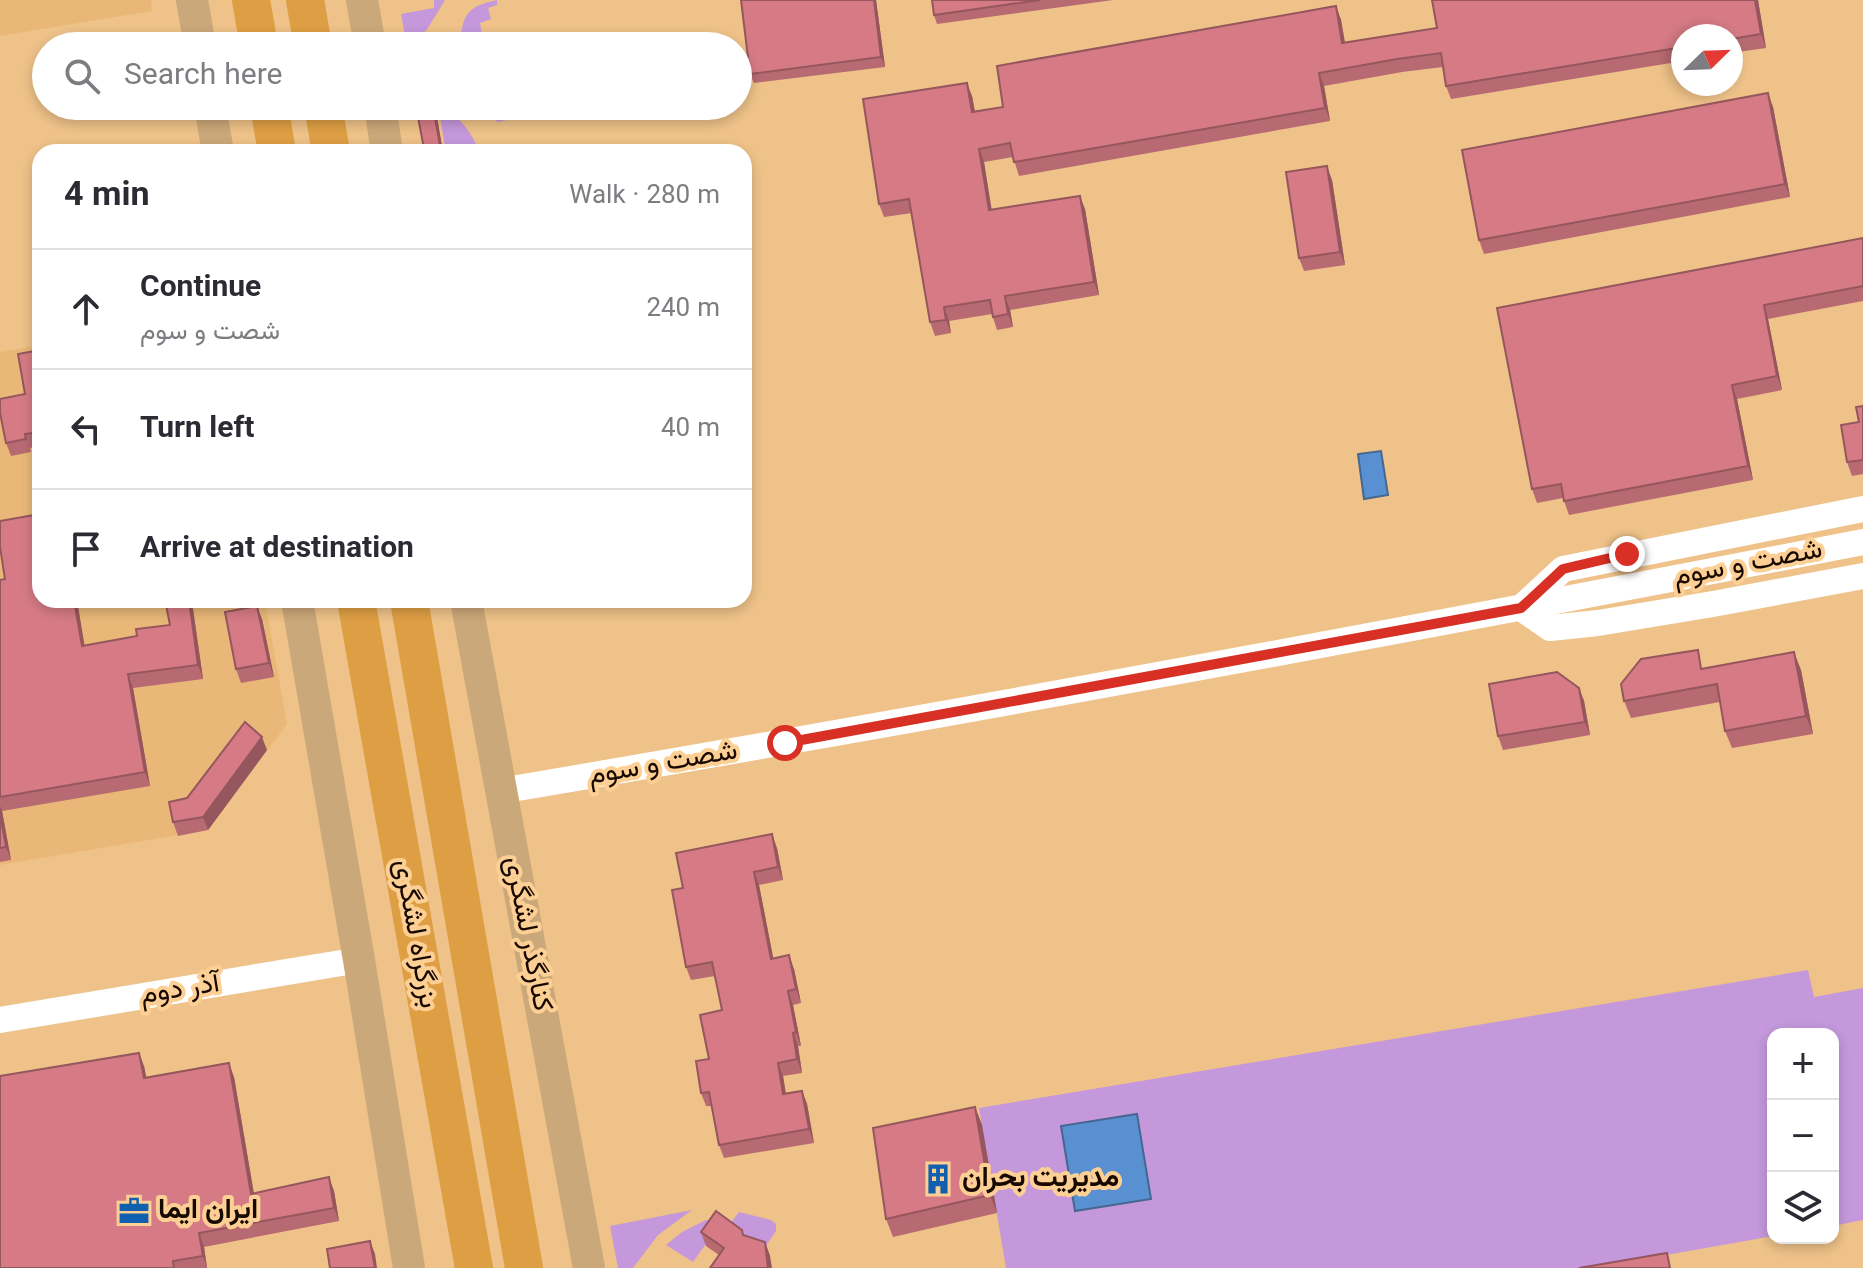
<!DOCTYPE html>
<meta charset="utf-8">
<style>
:root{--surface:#fff;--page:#f7f7f7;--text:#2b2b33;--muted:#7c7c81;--line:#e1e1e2}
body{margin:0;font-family:Georgia,Vazirmatn,serif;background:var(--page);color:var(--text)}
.controls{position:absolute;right:24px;bottom:24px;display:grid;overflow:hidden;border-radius:16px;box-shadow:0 4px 12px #0003}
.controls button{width:72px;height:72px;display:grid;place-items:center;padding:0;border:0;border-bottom:2px solid var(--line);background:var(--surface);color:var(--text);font:40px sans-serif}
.compass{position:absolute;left:1671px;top:24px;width:72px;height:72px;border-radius:50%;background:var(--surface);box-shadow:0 4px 12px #0003;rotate:67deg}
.stop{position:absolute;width:24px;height:24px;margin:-18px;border:6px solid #d93025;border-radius:50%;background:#fff}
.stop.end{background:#d93025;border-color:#fff;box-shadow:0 2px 8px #0008}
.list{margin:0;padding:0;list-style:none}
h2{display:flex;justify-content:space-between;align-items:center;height:104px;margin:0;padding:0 32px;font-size:34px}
h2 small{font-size:26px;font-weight:400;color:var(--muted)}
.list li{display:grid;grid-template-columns:52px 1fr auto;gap:24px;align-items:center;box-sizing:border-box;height:120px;padding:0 32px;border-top:2px solid var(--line)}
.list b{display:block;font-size:30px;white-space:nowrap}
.list p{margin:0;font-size:26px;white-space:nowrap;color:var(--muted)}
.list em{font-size:26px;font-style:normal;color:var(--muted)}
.icon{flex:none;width:44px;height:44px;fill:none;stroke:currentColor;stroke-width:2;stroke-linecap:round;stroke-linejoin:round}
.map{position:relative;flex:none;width:1863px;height:1268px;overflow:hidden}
.search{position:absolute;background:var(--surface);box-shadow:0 4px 12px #0003;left:32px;top:32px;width:720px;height:88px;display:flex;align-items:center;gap:20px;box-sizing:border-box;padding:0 28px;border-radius:44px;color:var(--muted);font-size:30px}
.panel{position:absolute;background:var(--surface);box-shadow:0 4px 12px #0003;left:32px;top:144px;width:720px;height:464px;border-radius:24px}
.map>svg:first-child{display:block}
</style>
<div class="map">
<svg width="1863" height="1268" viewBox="0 0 1863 1268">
<rect width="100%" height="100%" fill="#eec289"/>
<g fill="#e9b878">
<polygon points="0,0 151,0 152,11 0,36"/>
<polygon points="40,345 40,600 265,600 287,724 208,830 0,865 0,352"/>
</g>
<g fill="#c498db">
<polygon points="434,0 445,0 426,31 405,36 401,14 434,8"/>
<path d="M497,0V5L488,8L491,19L480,23L484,46H461C461,16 467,6 497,0Z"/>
<path d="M438,106C456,111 474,135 479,152H446Z"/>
<polygon points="477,106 495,106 502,109 512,106 515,118 498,122"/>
<polygon points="1808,970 1814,997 1863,988 1863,1220 1833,1226 1833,1034 1773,1034 1773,1236 1593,1268 1006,1268 979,1108"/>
<polygon points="692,1210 658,1235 633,1268 618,1268 610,1226"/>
<polygon points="739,1212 771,1220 776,1224 776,1231 761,1253 726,1229"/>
<polygon points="706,1220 723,1220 693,1262 666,1245 682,1232"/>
</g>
<g fill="#5990d1" stroke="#456792" stroke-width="2">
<polygon points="1381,451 1388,495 1364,499 1358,454"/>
<polygon points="1137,1114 1151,1199 1075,1211 1061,1126"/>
</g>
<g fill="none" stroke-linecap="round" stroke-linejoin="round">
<g stroke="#fff" stroke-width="26">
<polyline points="1863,509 1563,569 1521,608 1550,628 1598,623 1713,604 1863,576"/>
<path d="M500,791C955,714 1410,630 1863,542"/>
<polyline points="0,1020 359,960"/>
</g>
<g stroke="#cba879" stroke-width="32">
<polyline points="192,0 200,46"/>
<polyline points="362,0 370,46"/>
<polyline points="210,106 218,152"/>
<polyline points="380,106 387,152"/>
<polyline points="297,600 359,960 409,1268"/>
<polyline points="466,600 589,1268"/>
</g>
<g stroke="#de9f44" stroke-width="38">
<polyline points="251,0 259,46"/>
<polyline points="305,0 313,46"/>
<polyline points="269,106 277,152"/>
<polyline points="323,106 331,152"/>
<polyline points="356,600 474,1268"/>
<polyline points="409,600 524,1268"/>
</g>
</g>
<g fill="#b86a72">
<polygon points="876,0 885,67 754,83 750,74"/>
<polygon points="932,0 1113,0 937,24 934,15"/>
<polygon points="1758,0 1766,48 1731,53 1731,36 1683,36 1683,61 1451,99 1446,86 1443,67 1402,72 1324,86 1330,121 1019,176 1013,157 984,162 991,210 1085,209 1099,295 1010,310 1013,327 997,330 992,314 949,321 951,333 935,336 930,322 912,213 884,217 879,204 972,96 975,111 1003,107 1336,6 1341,20 1345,42"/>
<polygon points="435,106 443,152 425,152 424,149"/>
<polygon points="1773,107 1790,197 1484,254 1479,240"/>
<polygon points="1332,180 1345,265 1304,271 1299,258"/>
<polygon points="1863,238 1863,301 1768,319 1782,390 1737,399 1753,480 1569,515 1563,498 1537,503 1532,489 1497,308"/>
<polygon points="40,350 40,446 30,448 31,452 11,456 6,443"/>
<polygon points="1863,406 1863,474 1852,476 1847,462"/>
<polygon points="0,580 40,600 77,600 84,646 137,636 170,625 193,609 203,679 133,688 150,786 2,811 11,860 0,862"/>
<polygon points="262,619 274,677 241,683 236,669"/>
<polygon points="1704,668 1801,670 1813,734 1732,748 1725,731 1720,702 1631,718 1624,701"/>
<polygon points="1579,688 1584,701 1590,735 1503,750 1498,736"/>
<polygon points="267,750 208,830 178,836 173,822 187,798"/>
<polygon points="777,848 783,880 759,885 773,958 794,969 801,1003 793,1005 801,1046 798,1046 802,1073 783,1076 786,1094 802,1091 807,1104 814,1143 724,1158 719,1145 712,1106 706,1106 701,1093 709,1059 722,1010 715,976 691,980 686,967 683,888"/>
<polygon points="144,1066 146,1077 234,1077 254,1193 334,1191 339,1221 204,1247 207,1268 0,1268"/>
<polygon points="975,1107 982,1125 997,1213 893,1237 886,1219"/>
<polygon points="701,1232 745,1236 765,1242 770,1256 719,1255 706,1246"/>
</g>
<g fill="#96565d">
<polygon points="874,0 876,0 885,67 881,57"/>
<polygon points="1755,0 1758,0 1766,48 1761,34"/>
<polygon points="1336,6 1341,20 1347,56 1342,43"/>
<polygon points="1319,73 1324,86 1330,121 1325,108"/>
<polygon points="967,83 972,96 977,125 972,112"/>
<polygon points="1768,93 1773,107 1790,197 1785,184"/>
<polygon points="433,106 435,106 443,152 440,146"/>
<polygon points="979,149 984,162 994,224 989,210"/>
<polygon points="1327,166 1332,180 1345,265 1340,252"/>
<polygon points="1080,196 1085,209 1099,295 1094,282"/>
<polygon points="1005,296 1010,310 1013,327 1008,314"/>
<polygon points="1764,305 1768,319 1782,390 1777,376"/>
<polygon points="944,307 949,321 951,333 946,320"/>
<polygon points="1732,385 1737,399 1753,480 1748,466"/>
<polygon points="74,600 77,600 87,660 82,646"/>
<polygon points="189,600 193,609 203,679 198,665"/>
<polygon points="257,606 262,619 274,677 269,663"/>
<polygon points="1794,652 1801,670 1813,734 1806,716"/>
<polygon points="128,674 133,688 150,786 145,772"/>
<polygon points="1579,688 1584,701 1590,735 1585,722"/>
<polygon points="262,737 267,750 208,830 203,817"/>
<polygon points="0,806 2,811 11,860 6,847 0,814"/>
<polygon points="772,834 777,848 783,880 778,867"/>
<polygon points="754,872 759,885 776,972 771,959"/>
<polygon points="789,955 794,969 801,1003 796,989"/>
<polygon points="788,991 793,1005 801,1046 796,1032"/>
<polygon points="793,1033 798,1046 802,1073 797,1059"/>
<polygon points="139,1053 144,1066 149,1091 144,1078"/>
<polygon points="229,1063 234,1077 256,1207 251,1194"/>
<polygon points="778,1063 783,1076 788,1108 783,1094"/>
<polygon points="802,1091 807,1104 814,1143 809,1129"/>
<polygon points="975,1107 982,1125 997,1213 990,1195"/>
<polygon points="329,1177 334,1191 339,1221 334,1208"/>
<polygon points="199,1233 204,1247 207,1268 203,1256"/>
<polygon points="370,1241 375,1254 377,1268 375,1268"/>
<polygon points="765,1242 770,1256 772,1268 768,1268"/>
</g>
<g fill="#d67b85" stroke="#96565d" stroke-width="2">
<polygon points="741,0 874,0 881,57 750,74"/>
<polygon points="932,0 1040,0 934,15"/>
<polygon points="1432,0 1755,0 1761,34 1731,39 1731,36 1683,36 1683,47 1446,86 1441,53 1397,59 1319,73 1325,108 1014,162 1010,143 979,149 989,210 1080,196 1094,282 1005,296 1008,314 993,317 990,300 944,307 946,320 930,322 909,199 879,204 863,99 967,83 972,112 1003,107 997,66 1336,6 1342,43 1437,28"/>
<polygon points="1768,93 1785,184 1479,240 1462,150"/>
<polygon points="416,106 433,106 440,146 424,149"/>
<polygon points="1327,166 1340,252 1299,258 1286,172"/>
<polygon points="1863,238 1863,286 1764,305 1777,376 1732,385 1748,466 1564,501 1561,484 1532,489 1497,308"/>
<polygon points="40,350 40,432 25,434 26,439 6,443 0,413 0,399 25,394 18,354"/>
<polygon points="1863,406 1863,460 1847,462 1841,425 1859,422 1856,407"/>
<polygon points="40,514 40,600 74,600 82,646 137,636 136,629 170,625 165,600 189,600 198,665 128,674 145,772 0,797 0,580 5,579 0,547 0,521"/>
<polygon points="257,606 269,663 236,669 225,612"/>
<polygon points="1698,650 1701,669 1794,652 1806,716 1725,731 1717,684 1624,701 1621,684 1641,659"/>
<polygon points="1557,672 1579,688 1585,722 1498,736 1489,684"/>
<polygon points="245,722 262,737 203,817 173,822 169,802 187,798"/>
<polygon points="0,814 6,847 0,848"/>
<polygon points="772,834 778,867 754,872 771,959 789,955 796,989 788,991 796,1032 793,1033 797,1059 778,1063 783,1094 802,1091 809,1129 719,1145 709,1092 701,1093 696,1061 709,1059 700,1015 722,1010 712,962 686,967 672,890 683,888 676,853"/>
<polygon points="139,1053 144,1078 229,1063 251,1194 329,1177 334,1208 199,1233 203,1256 173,1261 174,1268 0,1268 0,1076"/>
<polygon points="975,1107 990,1195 886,1219 873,1128"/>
<polygon points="716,1211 742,1230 743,1235 765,1242 768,1268 710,1268 724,1248 701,1232"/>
<polygon points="370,1241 375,1268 330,1268 327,1249"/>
<polygon points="1667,1253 1670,1268 1579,1268"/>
</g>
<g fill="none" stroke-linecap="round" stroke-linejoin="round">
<polyline stroke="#d93025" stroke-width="10" points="785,743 1521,608 1563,569 1627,554"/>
</g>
<defs>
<g id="building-bare" transform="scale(2.4)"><path d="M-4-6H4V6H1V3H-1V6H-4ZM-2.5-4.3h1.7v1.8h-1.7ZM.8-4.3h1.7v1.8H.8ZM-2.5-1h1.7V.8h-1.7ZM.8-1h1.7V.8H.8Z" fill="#1060af" stroke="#fccf95" stroke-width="2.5" paint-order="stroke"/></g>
<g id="office-bare" transform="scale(2.4)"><path d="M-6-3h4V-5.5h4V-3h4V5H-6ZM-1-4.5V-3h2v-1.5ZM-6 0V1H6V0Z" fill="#1060af" stroke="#fccf95" stroke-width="2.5" paint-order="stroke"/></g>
</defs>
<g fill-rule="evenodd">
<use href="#building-bare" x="938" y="1179"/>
<use href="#office-bare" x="134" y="1211"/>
</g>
<g text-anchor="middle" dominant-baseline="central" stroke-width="8" stroke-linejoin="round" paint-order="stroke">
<g font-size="28" fill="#170800" stroke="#fccf95">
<text transform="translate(1748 564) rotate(-11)">شصت و سوم</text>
<text transform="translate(663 764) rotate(-10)">شصت و سوم</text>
<text transform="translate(415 934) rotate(80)">بزرگراه لشگری</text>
<text transform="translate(527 934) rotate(79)">کنارگذر لشگری</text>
<text transform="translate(180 990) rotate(-9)">آذر دوم</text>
</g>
<g font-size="28" font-weight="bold" fill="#170800" stroke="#fccf95" text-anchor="start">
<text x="962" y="1179">مدیریت بحران</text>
<text x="158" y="1211">ایران ایما</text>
</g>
</g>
</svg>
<div class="controls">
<button>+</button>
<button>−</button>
<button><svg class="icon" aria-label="layers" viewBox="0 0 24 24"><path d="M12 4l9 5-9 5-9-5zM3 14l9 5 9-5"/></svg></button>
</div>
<svg class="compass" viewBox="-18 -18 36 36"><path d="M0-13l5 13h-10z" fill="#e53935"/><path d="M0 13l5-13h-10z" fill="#7c7c81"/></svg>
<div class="stop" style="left:785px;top:743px"></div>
<div class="stop end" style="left:1627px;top:554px"></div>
<div class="search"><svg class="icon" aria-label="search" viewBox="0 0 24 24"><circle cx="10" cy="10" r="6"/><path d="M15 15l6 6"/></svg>Search here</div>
<section class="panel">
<h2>4 min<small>Walk · 280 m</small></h2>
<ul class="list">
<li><svg class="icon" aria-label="ahead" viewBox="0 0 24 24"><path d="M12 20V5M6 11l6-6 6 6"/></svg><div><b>Continue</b><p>شصت و سوم</p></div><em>240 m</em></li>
<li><svg class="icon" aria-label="left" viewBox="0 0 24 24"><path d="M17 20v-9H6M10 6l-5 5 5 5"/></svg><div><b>Turn left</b></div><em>40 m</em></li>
<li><svg class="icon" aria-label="arrive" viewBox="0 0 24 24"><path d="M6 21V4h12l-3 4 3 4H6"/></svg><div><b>Arrive at destination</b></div></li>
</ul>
</section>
</div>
